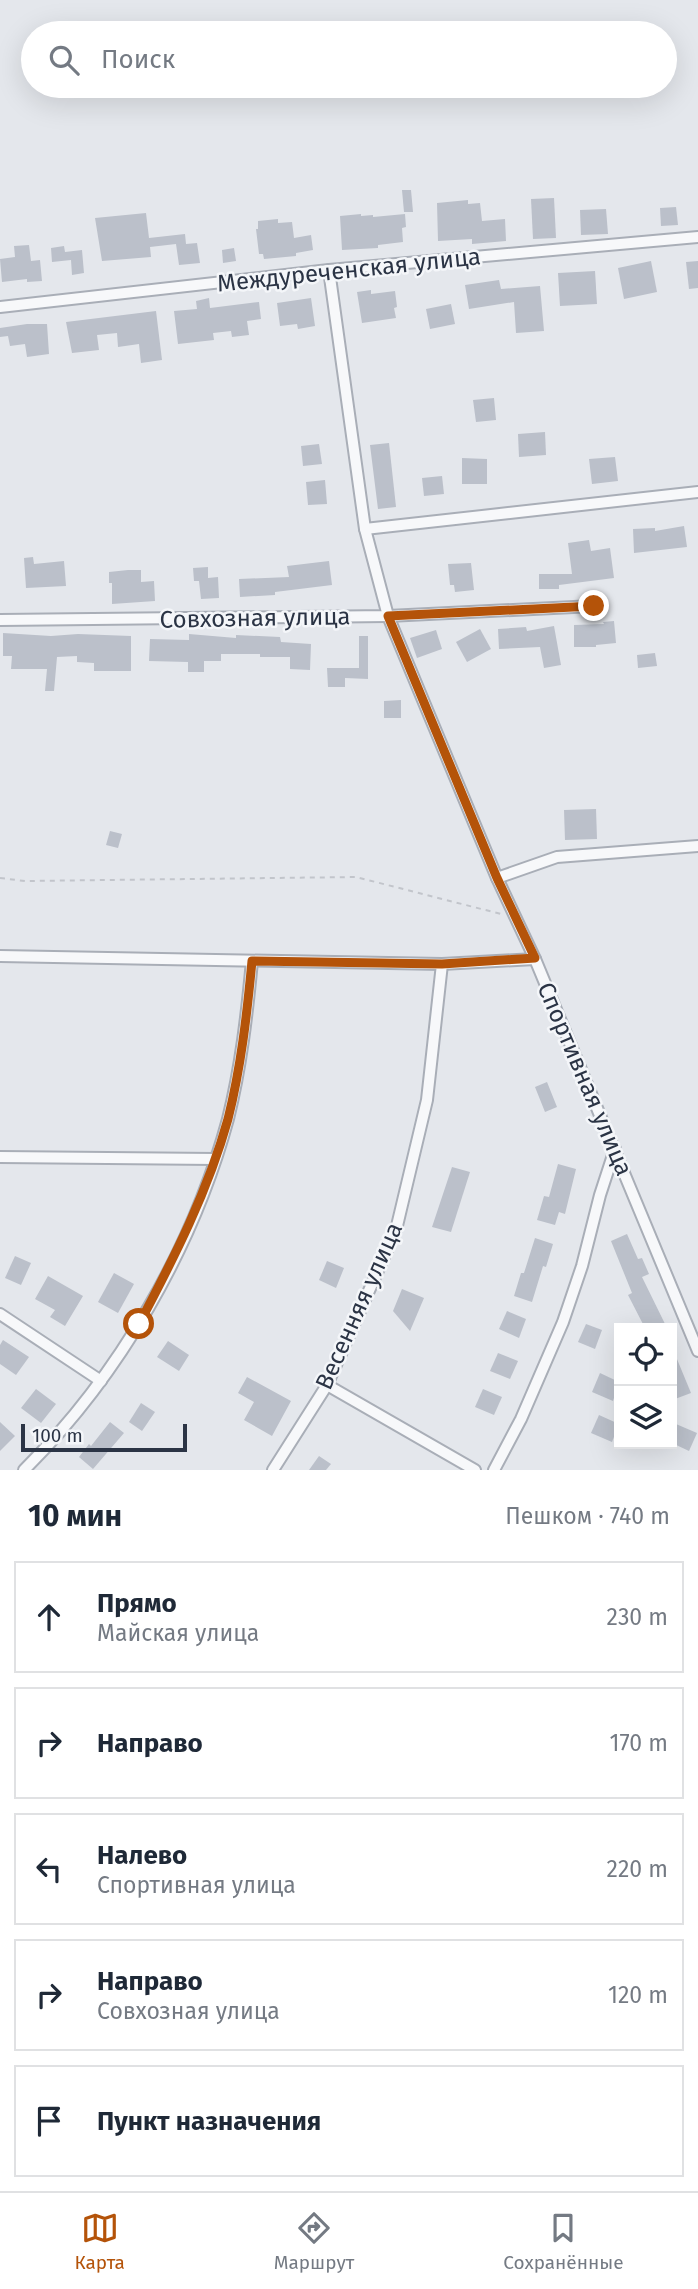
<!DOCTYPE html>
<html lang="ru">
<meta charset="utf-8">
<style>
:root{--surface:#fff;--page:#f6f6f7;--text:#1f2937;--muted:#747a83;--line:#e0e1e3;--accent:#b45309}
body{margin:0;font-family:"Fira Sans",sans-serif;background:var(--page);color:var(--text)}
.controls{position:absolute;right:21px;bottom:21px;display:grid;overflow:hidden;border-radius:0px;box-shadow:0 7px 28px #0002}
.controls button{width:63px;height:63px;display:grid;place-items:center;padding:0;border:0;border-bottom:2px solid var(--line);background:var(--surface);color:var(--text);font:35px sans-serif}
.scale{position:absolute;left:21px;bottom:18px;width:166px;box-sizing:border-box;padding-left:7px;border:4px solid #2b3445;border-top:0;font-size:19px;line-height:24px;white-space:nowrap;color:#2b3445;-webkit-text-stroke:5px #f4f6f9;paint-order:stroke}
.stop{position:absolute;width:21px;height:21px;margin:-16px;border:5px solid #b45309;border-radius:50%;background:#fff}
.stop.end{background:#b45309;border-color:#fff;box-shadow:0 2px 7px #0008}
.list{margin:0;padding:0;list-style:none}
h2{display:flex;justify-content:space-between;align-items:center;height:91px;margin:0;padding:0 28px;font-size:30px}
h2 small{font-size:23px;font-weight:400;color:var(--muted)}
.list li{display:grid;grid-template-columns:46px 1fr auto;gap:21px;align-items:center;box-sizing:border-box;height:112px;margin:0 14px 14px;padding:0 14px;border:2px solid var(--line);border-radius:0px}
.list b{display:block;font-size:26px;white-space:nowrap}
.list p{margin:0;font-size:23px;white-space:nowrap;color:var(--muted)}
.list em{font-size:23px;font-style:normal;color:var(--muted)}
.icon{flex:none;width:38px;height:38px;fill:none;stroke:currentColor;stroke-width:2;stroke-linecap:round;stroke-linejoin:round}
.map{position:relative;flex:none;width:698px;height:1470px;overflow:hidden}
.search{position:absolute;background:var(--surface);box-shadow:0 7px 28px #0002;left:21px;right:21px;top:21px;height:77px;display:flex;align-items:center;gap:18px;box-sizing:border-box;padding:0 24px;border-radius:38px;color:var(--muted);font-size:26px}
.sheet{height:721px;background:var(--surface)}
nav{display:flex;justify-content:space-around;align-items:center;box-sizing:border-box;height:98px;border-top:2px solid var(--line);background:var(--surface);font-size:19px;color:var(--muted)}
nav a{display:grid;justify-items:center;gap:4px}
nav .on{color:var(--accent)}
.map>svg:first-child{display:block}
</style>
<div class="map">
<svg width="698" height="1470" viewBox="0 0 698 1470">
<rect width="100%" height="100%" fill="#e4e7ec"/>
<g fill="#bbc0ca">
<polygon points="402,190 411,190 413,212 404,212"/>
<polygon points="554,198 556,238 533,239 531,199"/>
<polygon points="468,200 468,204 480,203 482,221 505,219 506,241 472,244 472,239 438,241 437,203"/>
<polygon points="676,207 678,225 661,226 660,208"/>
<polygon points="606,209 608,234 581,235 580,210"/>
<polygon points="146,213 149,238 185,234 186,244 197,243 200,263 179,265 176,244 150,247 151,257 102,261 95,218"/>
<polygon points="361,214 361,216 373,215 373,217 405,214 406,227 402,228 403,242 378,245 378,248 342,250 340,216"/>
<polygon points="278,219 278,223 292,222 294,238 311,235 313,250 296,253 296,256 264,259 263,254 259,254 256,229 258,229 258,221"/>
<polygon points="29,245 31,261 40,260 42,281 27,282 27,279 2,282 0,259 15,257 14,246"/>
<polygon points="64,246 65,252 82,250 84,273 72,275 71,260 52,262 51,248"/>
<polygon points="234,248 236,261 223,263 222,250"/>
<polygon points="651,261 657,292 624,299 618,268"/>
<polygon points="698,261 698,288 689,289 686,262"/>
<polygon points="595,271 597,304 560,306 558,273"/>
<polygon points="499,280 501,289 540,286 544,331 516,333 514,302 469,309 465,285"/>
<polygon points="371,290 371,294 395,291 397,307 394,308 396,318 362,323 357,292"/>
<polygon points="209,298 210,308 259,302 261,319 247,321 249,335 232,337 231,331 213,333 214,340 178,344 174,311 197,309 196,301"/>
<polygon points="311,298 315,326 298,329 297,324 280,326 277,303"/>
<polygon points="451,304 455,324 430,329 426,309"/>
<polygon points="156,311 162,360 141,363 139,344 118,347 117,333 97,335 99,350 72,353 66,322"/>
<polygon points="27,324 47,324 49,354 27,357 25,344 10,346 8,336 0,337 0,328"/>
<polygon points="494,398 496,420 476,422 473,400"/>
<polygon points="545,432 546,455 519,457 518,434"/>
<polygon points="389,443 396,507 378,509 370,445"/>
<polygon points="319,444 322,464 303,466 301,446"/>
<polygon points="615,457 618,481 592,484 589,459"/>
<polygon points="462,458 487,459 487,484 462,484"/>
<polygon points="442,476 444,494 424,496 422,478"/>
<polygon points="325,480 327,504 308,505 306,482"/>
<polygon points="684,526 687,547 634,553 633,529 655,528 655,531"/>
<polygon points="589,540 591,551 610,548 614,578 559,585 559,589 539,589 539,574 572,574 568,543"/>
<polygon points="33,557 34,564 64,561 66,586 26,588 24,558"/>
<polygon points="329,561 332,585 275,592 275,595 240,597 239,579 289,577 287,566"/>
<polygon points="471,563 474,590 455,592 454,585 450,585 448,564"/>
<polygon points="208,567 208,578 218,577 219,598 201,599 199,581 194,581 193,568"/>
<polygon points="128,570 141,570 141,582 154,581 155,601 112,604 112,583 109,583 109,572"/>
<polygon points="614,621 616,643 596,645 596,647 574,647 574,625 604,624 603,622"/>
<polygon points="554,626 561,665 544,668 540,647 499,649 498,629 526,627 527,631"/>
<polygon points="480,629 491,649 467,662 456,642"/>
<polygon points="436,630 442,649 417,658 410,638"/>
<polygon points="3,633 51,636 78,634 131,636 131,671 94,671 94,663 77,662 77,656 57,657 54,691 45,691 47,669 11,669 12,656 3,656"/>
<polygon points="189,634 236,638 236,635 280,637 281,642 311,644 310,670 290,669 290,657 260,657 260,654 221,654 221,661 204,661 204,672 188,672 188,662 149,661 150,639 189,640"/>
<polygon points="359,636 368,636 368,679 345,678 345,687 328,687 327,668 359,668"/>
<polygon points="655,653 657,666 638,668 637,655"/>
<polygon points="401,700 401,718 384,718 384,701"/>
<polygon points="596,809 597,839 565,840 564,810"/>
<polygon points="110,831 122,834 118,848 106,845"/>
<polygon points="547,1082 557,1107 545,1112 535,1087"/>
<polygon points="558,1164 576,1169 565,1214 559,1212 555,1225 537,1220 544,1196 549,1197"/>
<polygon points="452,1167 470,1172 451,1232 432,1227"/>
<polygon points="627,1234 638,1259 642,1258 649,1274 642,1277 667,1328 645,1328 628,1295 632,1293 611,1241"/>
<polygon points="535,1238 553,1244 546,1267 543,1266 532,1302 514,1296 521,1273 524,1273"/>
<polygon points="15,1256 31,1263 21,1285 5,1278"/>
<polygon points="327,1261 344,1268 336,1288 319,1280"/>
<polygon points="114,1273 134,1284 118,1313 98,1302"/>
<polygon points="48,1276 83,1296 65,1326 50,1317 55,1310 35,1299"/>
<polygon points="402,1289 424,1298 410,1331 393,1311"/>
<polygon points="507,1311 526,1319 519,1338 499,1329"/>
<polygon points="586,1324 602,1330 595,1349 578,1342"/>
<polygon points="3,1340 29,1357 16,1375 0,1364 0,1345"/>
<polygon points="168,1341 189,1355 179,1371 157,1357"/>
<polygon points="672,1347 691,1393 675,1399 672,1391"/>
<polygon points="498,1353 518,1361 510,1379 490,1371"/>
<polygon points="600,1373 619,1382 613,1401 592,1392"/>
<polygon points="247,1377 291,1401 272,1436 244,1420 254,1402 238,1393"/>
<polygon points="36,1389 56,1404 41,1423 21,1408"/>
<polygon points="483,1389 502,1397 494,1415 475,1407"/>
<polygon points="141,1403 155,1412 142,1431 129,1422"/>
<polygon points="599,1415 619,1424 612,1442 591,1433"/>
<polygon points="0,1422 15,1436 0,1451"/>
<polygon points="110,1422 124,1433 93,1469 79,1457 89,1444 91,1446"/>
<polygon points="676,1424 697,1433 689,1451 672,1443 672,1434"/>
<polygon points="319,1456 331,1464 326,1470 309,1470"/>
</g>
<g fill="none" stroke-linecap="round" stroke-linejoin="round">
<g stroke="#a9aeb7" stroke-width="14">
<g id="street">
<polyline points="329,270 365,529 388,616 497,878 535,959 698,1351"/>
<polyline points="0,307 329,270 698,237"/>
<polyline points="365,529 698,492"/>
<polyline points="0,620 388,616 594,606"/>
<polyline points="497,878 557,857 698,846"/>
<polyline points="0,956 442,964 535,959"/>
<polyline points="0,1157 215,1159"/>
<polyline points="0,1314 101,1381"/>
<polyline points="327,1385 475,1470"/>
<path d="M24,1470C119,1376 193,1248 228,1119C241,1067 247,1014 252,961"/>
<polyline points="273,1470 327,1385 396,1230 427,1100 442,964"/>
<polyline points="494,1470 521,1419 563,1322 582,1266 600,1195 615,1149"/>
</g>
</g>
<polyline stroke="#c2c5cb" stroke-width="2" stroke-dasharray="5 5" stroke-linecap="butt" points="0,878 25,881 356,877 501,914"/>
<use href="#street" stroke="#f7f8fa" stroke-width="10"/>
</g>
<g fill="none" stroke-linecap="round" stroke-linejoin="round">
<path stroke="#b45309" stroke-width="9" d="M139,1324C174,1258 208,1191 228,1119C241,1067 247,1014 252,961L442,964L535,958L497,878L388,616L594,606"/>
</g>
<g text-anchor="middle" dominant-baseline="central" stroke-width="5" stroke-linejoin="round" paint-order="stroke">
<g font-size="24" fill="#2b3445" stroke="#f4f6f9">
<text transform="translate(349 270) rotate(-6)">Междуреченская улица</text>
<text transform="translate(255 618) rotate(-1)">Совхозная улица</text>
<text transform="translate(585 1079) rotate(67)">Спортивная улица</text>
<text transform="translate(359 1306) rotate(-66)">Весенняя улица</text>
</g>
</g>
</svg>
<div class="controls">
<button><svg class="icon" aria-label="locate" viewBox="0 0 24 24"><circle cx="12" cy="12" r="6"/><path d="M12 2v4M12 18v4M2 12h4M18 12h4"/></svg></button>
<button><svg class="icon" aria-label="layers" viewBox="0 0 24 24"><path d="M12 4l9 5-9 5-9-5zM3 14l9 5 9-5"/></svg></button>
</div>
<div class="scale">100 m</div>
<div class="stop" style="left:139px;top:1324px"></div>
<div class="stop end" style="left:594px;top:606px"></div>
<div class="search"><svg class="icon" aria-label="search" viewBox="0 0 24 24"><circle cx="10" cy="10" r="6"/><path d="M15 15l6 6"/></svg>Поиск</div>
</div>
<section class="sheet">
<h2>10 мин<small>Пешком · 740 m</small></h2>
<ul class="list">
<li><svg class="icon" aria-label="ahead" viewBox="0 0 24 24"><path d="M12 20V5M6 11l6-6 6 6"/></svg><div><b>Прямо</b><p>Майская улица</p></div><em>230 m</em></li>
<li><svg class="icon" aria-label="right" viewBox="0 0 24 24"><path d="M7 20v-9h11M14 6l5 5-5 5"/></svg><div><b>Направо</b></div><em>170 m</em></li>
<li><svg class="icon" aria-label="left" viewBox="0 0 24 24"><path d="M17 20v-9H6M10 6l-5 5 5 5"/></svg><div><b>Налево</b><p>Спортивная улица</p></div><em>220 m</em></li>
<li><svg class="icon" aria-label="right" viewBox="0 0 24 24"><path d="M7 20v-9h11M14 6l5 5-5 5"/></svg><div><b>Направо</b><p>Совхозная улица</p></div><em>120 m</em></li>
<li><svg class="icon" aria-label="arrive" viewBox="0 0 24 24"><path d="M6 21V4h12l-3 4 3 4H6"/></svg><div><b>Пункт назначения</b></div></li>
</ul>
</section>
<nav>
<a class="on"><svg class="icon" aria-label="map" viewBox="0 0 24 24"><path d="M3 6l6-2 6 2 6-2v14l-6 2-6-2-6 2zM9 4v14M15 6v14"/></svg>Карта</a>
<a><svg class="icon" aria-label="directions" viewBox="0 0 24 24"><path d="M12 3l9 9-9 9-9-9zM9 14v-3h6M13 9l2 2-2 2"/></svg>Маршрут</a>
<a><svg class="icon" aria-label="saved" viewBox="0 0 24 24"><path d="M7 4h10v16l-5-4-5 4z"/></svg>Сохранённые</a>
</nav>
